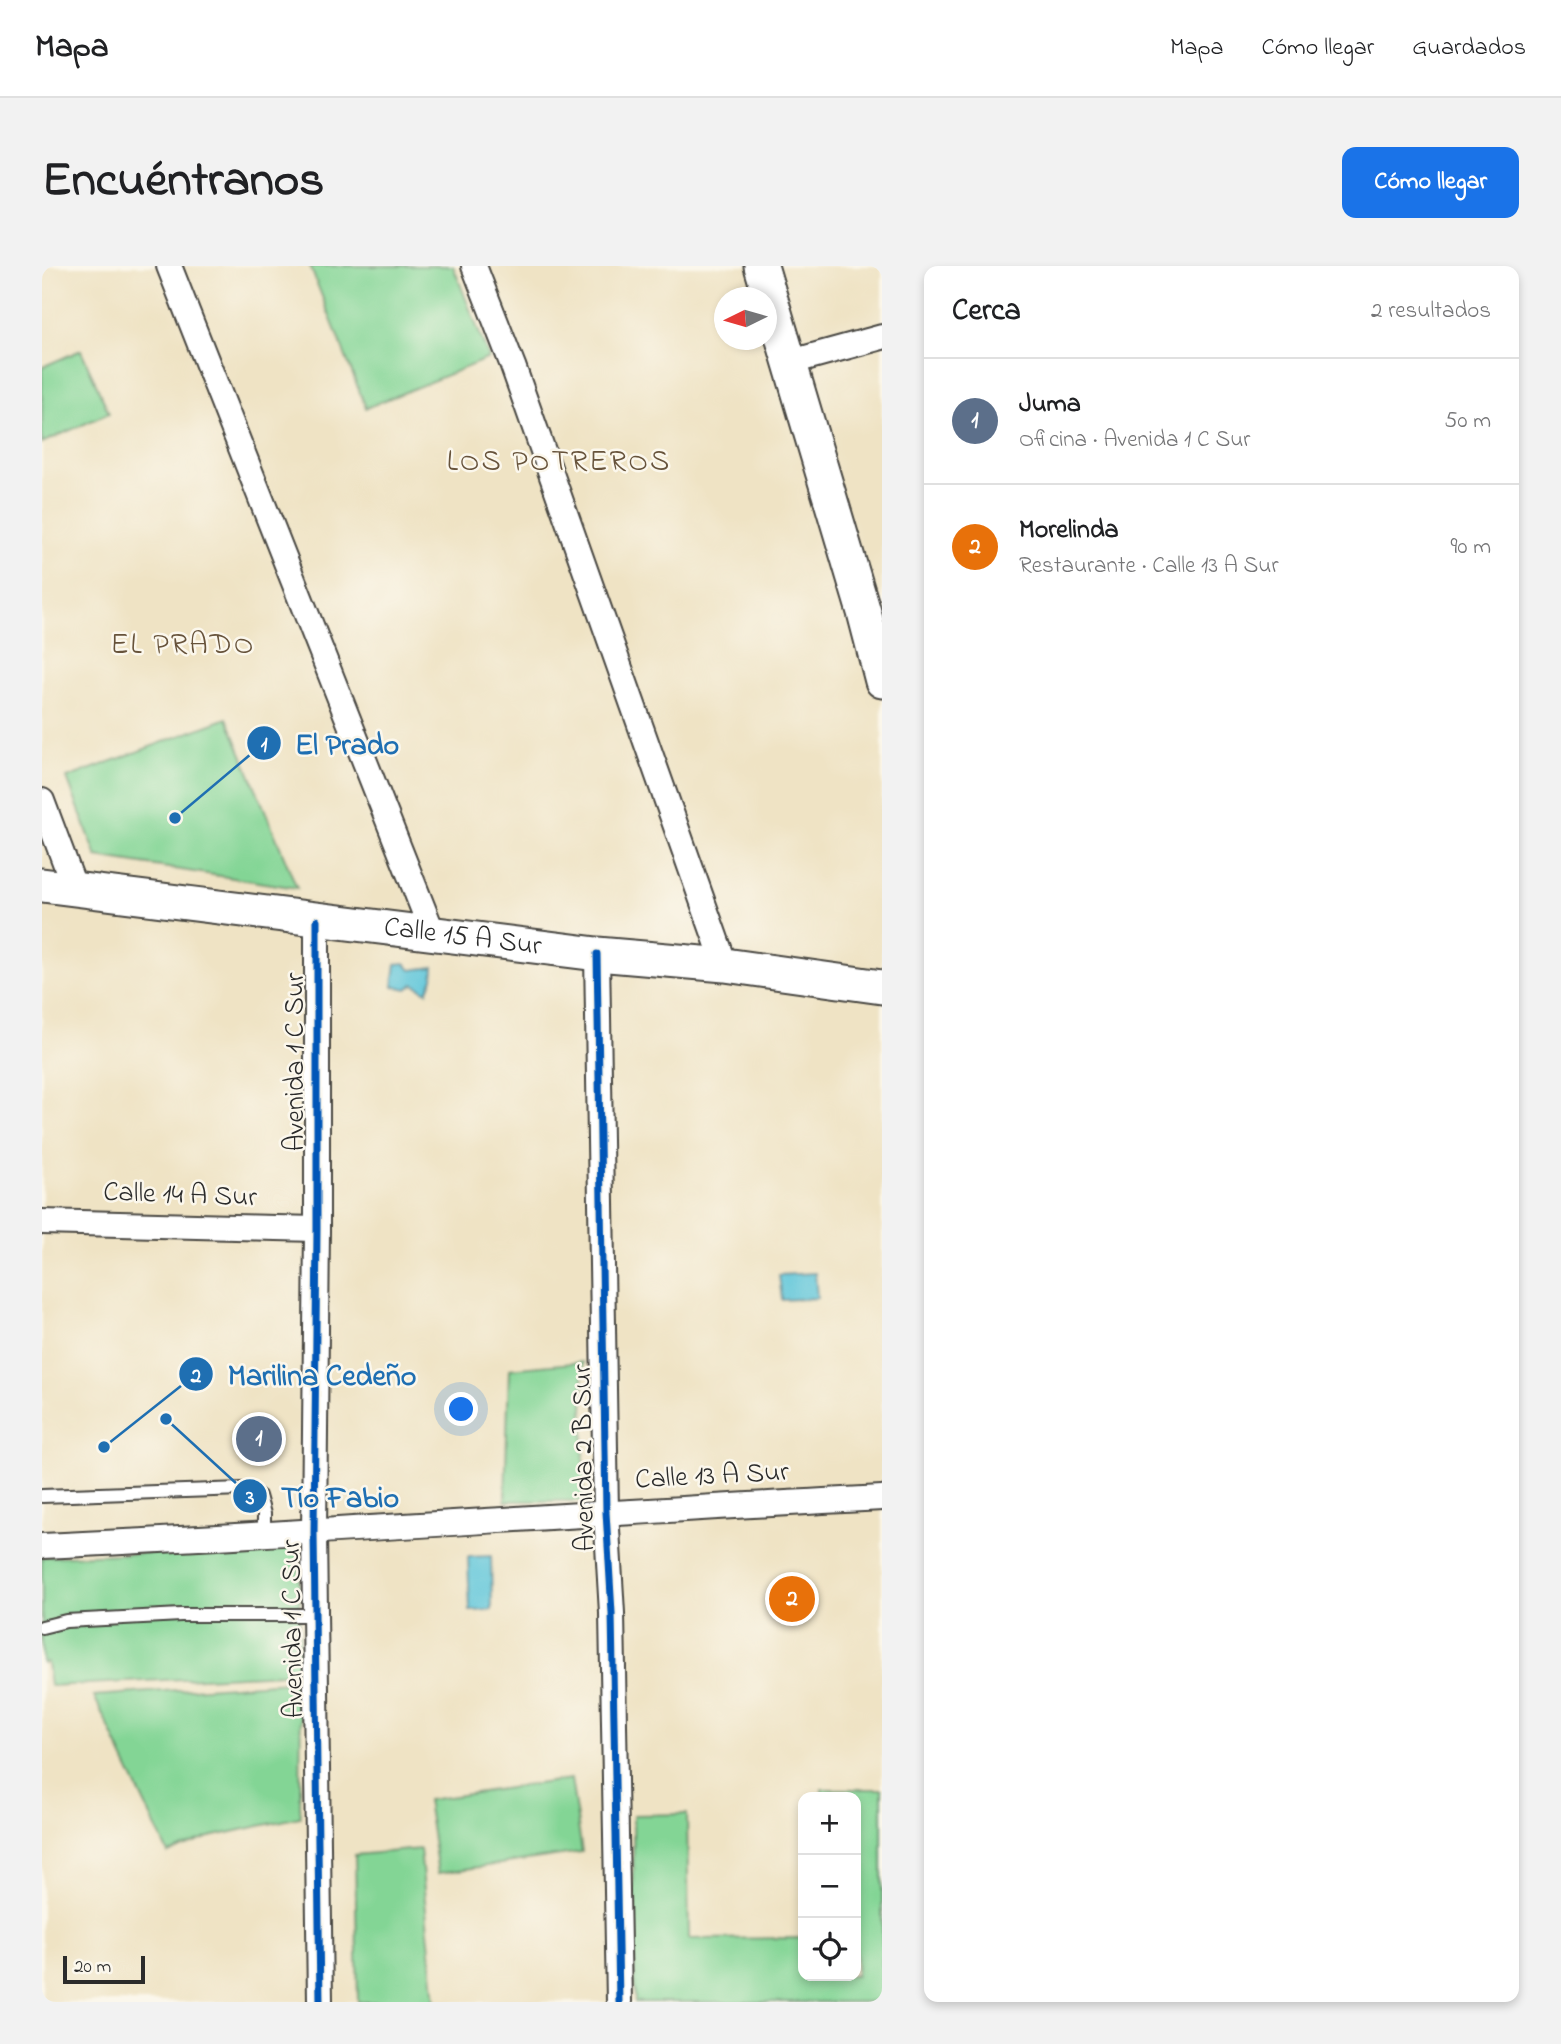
<!DOCTYPE html>
<html lang="es">
<meta charset="utf-8">
<style>
:root{--surface:#fff;--page:#f2f2f2;--text:#202124;--muted:#757577;--line:#e0e0e0;--accent:#1a73e8}
body{margin:0;font-family:"Indie Flower",sans-serif;background:var(--page);color:var(--text)}
.controls{position:absolute;right:21px;bottom:21px;display:grid;overflow:hidden;border-radius:14px;box-shadow:0 4px 10px #0003}
.controls button{width:63px;height:63px;display:grid;place-items:center;padding:0;border:0;border-bottom:2px solid var(--line);background:var(--surface);color:var(--text);font:35px sans-serif}
.compass{position:absolute;left:672px;top:21px;width:63px;height:63px;border-radius:50%;background:var(--surface);box-shadow:0 4px 10px #0003;rotate:265deg}
.scale{position:absolute;left:21px;bottom:18px;width:82px;box-sizing:border-box;padding-left:7px;border:4px solid #2b2b2b;border-top:0;font-size:19px;line-height:24px;white-space:nowrap;color:#2b2b2b;-webkit-text-stroke:5px #fbf7ec;paint-order:stroke}
.you{position:absolute;left:420px;top:1144px;width:24px;height:24px;margin:-18px;border:5px solid #fff;border-radius:50%;background:#1a73e8;box-shadow:0 0 0 10px #1a73e833}
.badge{display:grid;place-items:center;width:46px;height:46px;border-radius:50%;background:var(--accent);color:#fff;font-size:23px;font-weight:700}
.pin{position:absolute;translate:-50% -50%;border:4px solid #fff;box-shadow:0 2px 7px #0006}
.list{margin:0;padding:0;list-style:none}
h2{display:flex;justify-content:space-between;align-items:center;height:91px;margin:0;padding:0 28px;font-size:30px}
h2 small{font-size:23px;font-weight:400;color:var(--muted)}
.list li{display:grid;grid-template-columns:46px 1fr auto;gap:21px;align-items:center;box-sizing:border-box;height:126px;padding:0 28px;border-top:2px solid var(--line)}
.list b{display:block;font-size:26px;white-space:nowrap}
.list p{margin:0;font-size:23px;white-space:nowrap;color:var(--muted)}
.list em{font-size:23px;font-style:normal;color:var(--muted)}
.icon{flex:none;width:38px;height:38px;fill:none;stroke:currentColor;stroke-width:2;stroke-linecap:round;stroke-linejoin:round}
.map{position:relative;flex:none;width:840px;height:1736px;overflow:hidden;border-radius:14px}
header{display:flex;align-items:center;gap:42px;box-sizing:border-box;height:98px;padding:0 35px;background:var(--surface);border-bottom:2px solid var(--line)}
header strong{font-size:33px}
nav{display:flex;gap:38px;margin-inline-start:auto;font-size:24px}
.intro{display:flex;align-items:center;justify-content:space-between;box-sizing:border-box;height:168px;padding:0 42px}
h1{margin:0;font-size:49px}
.button{padding:18px 32px;border-radius:14px;background:var(--accent);color:#fff;font-size:24px;font-weight:700}
main{display:flex;gap:42px;padding:0 42px}
aside{flex:1;background:var(--surface);border-radius:14px;box-shadow:0 4px 10px #0003}
.map>svg:first-child{display:block}
</style>
<header>
<strong>Mapa</strong>
<nav><a>Mapa</a><a>Cómo llegar</a><a>Guardados</a></nav>
</header>
<div class="intro"><h1>Encuéntranos</h1><a class="button">Cómo llegar</a></div>
<main>
<div class="map">
<svg width="840" height="1736" viewBox="0 0 840 1736">
<rect width="100%" height="100%" fill="#fbf7ec"/>
<filter id="ink" filterUnits="userSpaceOnUse"><feTurbulence type="fractalNoise" baseFrequency=".0143" numOctaves="2"/><feDisplacementMap in="SourceGraphic" scale="14" xChannelSelector="R" yChannelSelector="G"/><feConvolveMatrix kernelMatrix="1 2 1 2 8 2 1 2 1" color-interpolation-filters="sRGB"/></filter>
<filter id="wash" filterUnits="userSpaceOnUse"><feTurbulence type="fractalNoise" baseFrequency=".00686" numOctaves="4" result="noise"/><feDisplacementMap in="SourceGraphic" scale="28" xChannelSelector="R" yChannelSelector="G"/><feGaussianBlur stdDeviation="1.57" result="paint"/><feColorMatrix in="noise" values="0 0 0 0 0 0 0 0 0 0 0 0 0 0 0 0 0 1.4 0 .05"/><feComposite in="paint" operator="in"/></filter>
<g filter="url(#wash)">
<rect width="100%" height="100%" fill="#efe3c4"/>
<g fill="#83d595" stroke="#578060" stroke-width="2">
<polygon points="268,0 411,0 447,92 324,142"/>
<polygon points="39,84 67,147 0,177 0,101"/>
<polygon points="185,452 255,622 55,591 25,512"/>
<polygon points="541,1096 542,1235 463,1235 467,1103"/>
<polygon points="257,1281 258,1407 8,1420 5,1396 0,1397 0,1291"/>
<polygon points="259,1415 258,1551 168,1571 126,1587 52,1430"/>
<polygon points="529,1513 540,1586 396,1607 385,1534"/>
<polygon points="780,1523 840,1523 840,1736 593,1736 591,1549 645,1548 647,1673 761,1672 761,1710 814,1710 814,1531 780,1531"/>
<polygon points="378,1583 393,1736 316,1736 313,1589"/>
</g>
<g fill="#5cc5d9" stroke="#447882" stroke-width="2">
<polygon points="363,697 369,704 392,701 391,712 385,726 372,718 365,723 351,720 354,698"/>
<polygon points="773,1007 775,1032 740,1034 737,1009"/>
<polygon points="449,1290 450,1344 428,1345 426,1291"/>
</g>
</g>
<g filter="url(#ink)">
<g fill="none" stroke-linecap="round" stroke-linejoin="round">
<g stroke="#484742" stroke-width="16">
<g id="lane">
<polyline points="0,1230 200,1223 217,1230 222,1248 222,1270"/>
<polyline points="0,1361 24,1355 139,1349 273,1349"/>
</g>
</g>
<g stroke="#484742" stroke-width="28">
<g id="street">
<polyline points="127,0 391,668"/>
<polyline points="432,0 471,100 683,699"/>
<polyline points="749,96 840,71"/>
<polyline points="0,535 33,623"/>
<polyline points="275,654 275,963 272,1267 278,1736"/>
<polyline points="555,688 564,1246 570,1347 577,1736"/>
<polyline points="0,956 275,963"/>
<path d="M0,1280C280,1267 560,1246 840,1232"/>
</g>
</g>
<g stroke="#484742" stroke-width="37">
<g id="secondary">
<polyline points="719,0 822,346 840,415"/>
<path id="s1" d="M0,619L555,688L683,699L840,721"/>
</g>
</g>
<use href="#lane" stroke="#fff" stroke-width="12"/>
<use href="#street" stroke="#fff" stroke-width="24"/>
<use href="#secondary" stroke="#fff" stroke-width="33"/>
<g stroke="#fbf7ec" stroke-width="11">
<g id="cycleway">
<polyline points="275,654 275,963 272,1267 278,1736"/>
<polyline points="555,688 564,1246 570,1347 577,1736"/>
</g>
</g>
<use href="#cycleway" stroke="#0057b8" stroke-width="7"/>
</g>
</g>
<g text-anchor="middle" dominant-baseline="central" stroke-width="5" stroke-linejoin="round" paint-order="stroke">
<g font-size="28" fill="#2b2b2b" stroke="#fbf7ec">
<text stroke="none"><textPath href="#s1" startOffset="424">Calle 15 A Sur</textPath></text>
<text transform="translate(254 796) rotate(-90)">Avenida 1 C Sur</text>
<text transform="translate(138 930) rotate(2)">Calle 14 A Sur</text>
<text transform="translate(543 1192) rotate(-91)">Avenida 2 B Sur</text>
<text transform="translate(670 1211) rotate(-3)">Calle 13 A Sur</text>
<text transform="translate(252 1363) rotate(-91)">Avenida 1 C Sur</text>
</g>
<g font-size="30" letter-spacing="2" fill="#67533b" stroke="#fbf7ec">
<text x="517" y="197">LOS POTREROS</text>
<text x="141" y="380">EL PRADO</text>
</g>
</g>
<path fill="none" stroke="#1f6fb2" stroke-width="2.5" d="M133 552L222 477M62 1181L154 1108M124 1153L208 1230"/>
<g fill="#1f6fb2" stroke="#fbf7ec" stroke-width="2.5">
<circle cx="133" cy="552" r="7"/>
<circle cx="62" cy="1181" r="7"/>
<circle cx="124" cy="1153" r="7"/>
<circle cx="222" cy="477" r="18"/>
<circle cx="154" cy="1108" r="18"/>
<circle cx="208" cy="1230" r="18"/>
</g>
<g font-size="21" text-anchor="middle" font-weight="bold" fill="#fff">
<text x="222" y="485">1</text>
<text x="154" y="1116">2</text>
<text x="208" y="1238">3</text>
</g>
<g font-size="30" text-anchor="middle" font-weight="bold" fill="#1f6fb2" stroke="#fbf7ec" stroke-width="5" stroke-linejoin="round" paint-order="stroke">
<text x="305" y="488">El Prado</text>
<text x="280" y="1119">Marilina Cedeño</text>
<text x="298" y="1241">Tío Fabio</text>
</g>
</svg>
<div class="controls">
<button>+</button>
<button>−</button>
<button><svg class="icon" aria-label="locate" viewBox="0 0 24 24"><circle cx="12" cy="12" r="6"/><path d="M12 2v4M12 18v4M2 12h4M18 12h4"/></svg></button>
</div>
<svg class="compass" viewBox="-18 -18 36 36"><path d="M0-13l5 13h-10z" fill="#e53935"/><path d="M0 13l5-13h-10z" fill="#757577"/></svg>
<div class="scale">20 m</div>
<div class="you"></div>
<div class="pin badge" style="left:217px;top:1173px;background:#5c6f8a">1</div>
<div class="pin badge" style="left:750px;top:1333px;background:#e8710a">2</div>
</div>
<aside>
<h2>Cerca<small>2 resultados</small></h2>
<ul class="list">
<li><span class="badge" style="background:#5c6f8a">1</span><div><b>Juma</b><p>Oficina · Avenida 1 C Sur</p></div><em>50 m</em></li>
<li><span class="badge" style="background:#e8710a">2</span><div><b>Morelinda</b><p>Restaurante · Calle 13 A Sur</p></div><em>90 m</em></li>
</ul>
</aside>
</main>
